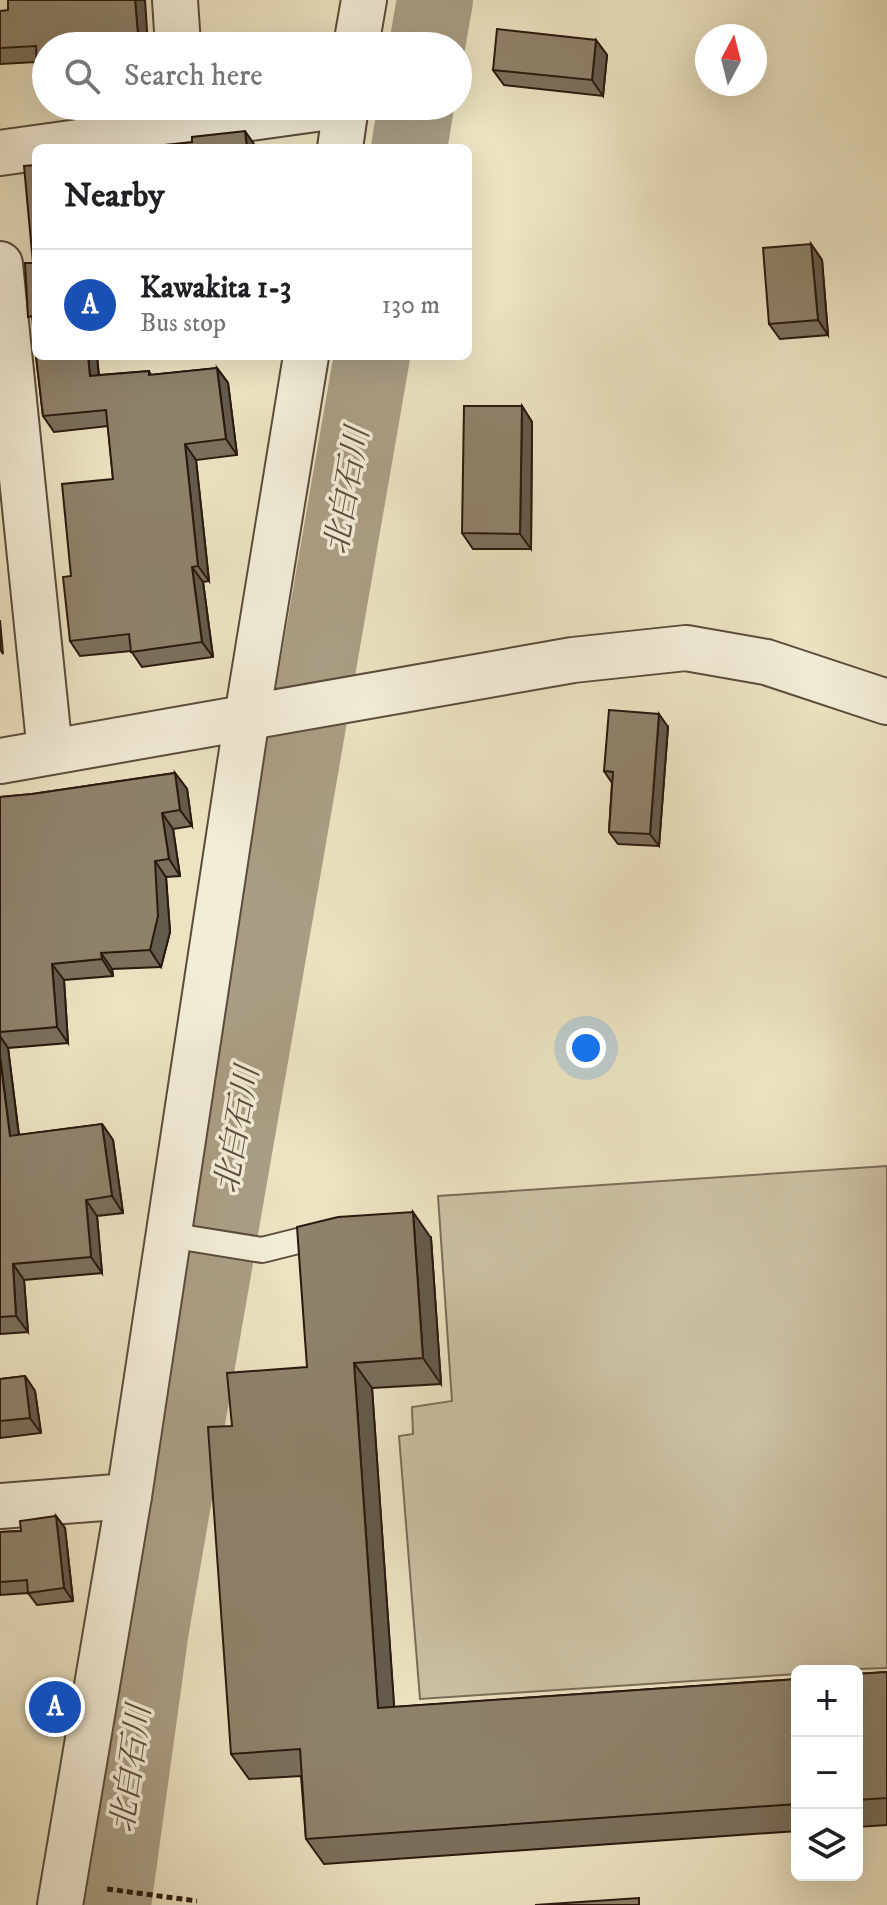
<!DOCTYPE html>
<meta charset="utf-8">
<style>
:root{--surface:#fff;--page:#f6f6f6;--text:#202124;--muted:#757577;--line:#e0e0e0;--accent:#0b8043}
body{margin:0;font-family:"IM FELL DW Pica","Noto Serif JP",serif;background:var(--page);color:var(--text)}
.controls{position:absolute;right:24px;bottom:24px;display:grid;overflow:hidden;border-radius:12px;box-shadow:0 8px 32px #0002}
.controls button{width:72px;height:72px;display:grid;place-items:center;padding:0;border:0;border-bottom:2px solid var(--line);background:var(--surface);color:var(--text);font:40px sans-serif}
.compass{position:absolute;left:695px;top:24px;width:72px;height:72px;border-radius:50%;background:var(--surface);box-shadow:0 8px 32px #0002;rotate:7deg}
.you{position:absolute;left:586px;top:1048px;width:28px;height:28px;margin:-20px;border:6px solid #fff;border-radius:50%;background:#1a73e8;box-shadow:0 0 0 12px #1a73e833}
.badge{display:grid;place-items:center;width:52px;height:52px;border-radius:50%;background:var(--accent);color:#fff;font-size:26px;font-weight:700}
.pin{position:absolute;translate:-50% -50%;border:4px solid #fff;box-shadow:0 2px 8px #0006}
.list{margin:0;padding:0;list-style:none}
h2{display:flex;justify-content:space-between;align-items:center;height:104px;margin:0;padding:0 32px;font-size:34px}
h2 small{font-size:26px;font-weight:400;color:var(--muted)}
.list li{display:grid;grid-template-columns:52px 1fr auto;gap:24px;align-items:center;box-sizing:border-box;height:112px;padding:0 32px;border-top:2px solid var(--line)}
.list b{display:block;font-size:30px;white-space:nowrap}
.list p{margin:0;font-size:26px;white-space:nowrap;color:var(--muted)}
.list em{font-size:26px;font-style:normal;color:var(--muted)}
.icon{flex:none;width:44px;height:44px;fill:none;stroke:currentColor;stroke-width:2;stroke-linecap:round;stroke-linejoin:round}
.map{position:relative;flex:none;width:887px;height:1905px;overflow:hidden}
.search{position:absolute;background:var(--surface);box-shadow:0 8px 32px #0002;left:32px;top:32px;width:440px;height:88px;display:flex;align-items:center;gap:20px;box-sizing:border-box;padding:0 28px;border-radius:44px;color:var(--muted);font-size:30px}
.panel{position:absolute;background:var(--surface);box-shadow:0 8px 32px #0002;left:32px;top:144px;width:440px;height:216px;border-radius:12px}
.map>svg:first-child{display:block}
</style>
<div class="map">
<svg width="887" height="1905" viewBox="0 0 887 1905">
<rect width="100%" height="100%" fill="#ebe3c1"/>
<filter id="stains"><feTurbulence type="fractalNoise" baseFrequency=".0025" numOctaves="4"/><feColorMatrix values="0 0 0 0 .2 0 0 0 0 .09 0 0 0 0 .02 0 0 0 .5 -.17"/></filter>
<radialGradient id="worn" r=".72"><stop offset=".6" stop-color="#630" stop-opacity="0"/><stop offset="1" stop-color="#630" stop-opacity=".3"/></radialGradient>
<polygon fill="#cac1a3" stroke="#7a6d58" stroke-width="2" points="887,1166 887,1668 797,1671 797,1674 420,1699 399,1436 413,1434 412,1407 452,1401 438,1196"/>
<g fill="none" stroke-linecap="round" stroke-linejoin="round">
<g stroke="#a99e84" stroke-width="76">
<polyline points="427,46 435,0"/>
<polyline points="409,148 416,106"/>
<polyline points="113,1905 151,1629 372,356"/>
</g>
<g stroke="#5a4c3b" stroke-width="28">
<polyline id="service" points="169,1235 262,1250 330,1233"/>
</g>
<g stroke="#5a4c3b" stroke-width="48">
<g id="minor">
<polyline points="175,0 178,46"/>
<polyline points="0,153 337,106"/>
<polyline points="0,264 50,752"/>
<polyline points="0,1506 129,1496"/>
</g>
</g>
<g stroke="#5a4c3b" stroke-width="48">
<g id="tertiary">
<polyline points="356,46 364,0"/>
<polyline points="340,148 346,106"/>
<polyline points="0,761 573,660 686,648 766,662 887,702"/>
<polyline points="60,1905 129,1496 247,717 306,356"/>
</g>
</g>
<polyline stroke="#2a190e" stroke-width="5" stroke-dasharray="6 4" stroke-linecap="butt" points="107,1889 197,1901"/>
<use href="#service" stroke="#f2edd7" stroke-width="24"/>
<use href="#minor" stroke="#f2edd7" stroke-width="44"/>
<use href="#tertiary" stroke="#f2edd7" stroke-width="44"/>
</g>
<g fill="#7a705c" stroke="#2a190e" stroke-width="2">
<polygon points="0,11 46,46 46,83 37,70 36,62 0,64"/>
<polygon points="596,40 607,55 603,96 504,85 493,70"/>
<polygon points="811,244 822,260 828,335 780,339 769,324"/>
<polygon points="36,356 97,356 99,375 149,371 151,375 217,368 228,383 237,455 196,460 209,581 203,582 213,657 142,667 131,651 80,656 70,641 71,576 113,479 108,426 54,432 43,416"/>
<polygon points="522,406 532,422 531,549 473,549 462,533"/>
<polygon points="668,727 659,846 618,844 609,832 612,783 604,771"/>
<polygon points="175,773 187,789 192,826 173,829 180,876 166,877 170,932 161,967 112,969 113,976 64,980 68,1043 8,1048 19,1135 102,1124 113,1140 123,1213 97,1216 102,1273 24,1280 28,1332 0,1334 0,797 32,794"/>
<polygon points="431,1238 441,1384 372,1388 394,1707 797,1679 797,1831 324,1864 306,1839 301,1776 249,1779 231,1754 232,1426 307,1367"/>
<polygon points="25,1376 35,1391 41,1433 0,1438 0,1379"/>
<polygon points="56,1516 65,1528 73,1601 37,1605 28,1593 0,1595 0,1532 21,1531"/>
<polygon points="887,1672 887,1825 857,1827 857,1674"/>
</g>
<g fill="#635b4b" stroke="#2a190e" stroke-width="2">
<polygon points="135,0 145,0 148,46 139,46"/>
<polygon points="596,40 607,55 603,96 592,80"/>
<polygon points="245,131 256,147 256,148 247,148"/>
<polygon points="811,244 822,260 828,335 818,320"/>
<polygon points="88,356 97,356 100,392 90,376"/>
<polygon points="217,368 228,383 237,455 226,439"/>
<polygon points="522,406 532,422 531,549 520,534"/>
<polygon points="185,444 196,460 209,581 198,566"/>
<polygon points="192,567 203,582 213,657 202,642"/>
<polygon points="0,620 3,654 0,649"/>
<polygon points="659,714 668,727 659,846 650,834"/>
<polygon points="175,773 187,789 192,826 180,810"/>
<polygon points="162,813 173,829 180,876 169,859"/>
<polygon points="155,861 166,877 170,932 161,967 150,950"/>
<polygon points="101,953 112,969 113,976 102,959"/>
<polygon points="52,964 64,980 68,1043 57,1027"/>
<polygon points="0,1036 8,1048 21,1153 10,1136 0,1057"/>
<polygon points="102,1124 113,1140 123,1213 112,1196"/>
<polygon points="86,1200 97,1216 102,1273 91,1257"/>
<polygon points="413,1212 431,1238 441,1384 423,1358"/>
<polygon points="13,1264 24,1280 28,1332 16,1316"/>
<polygon points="354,1363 372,1388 396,1733 378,1708"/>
<polygon points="25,1376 35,1391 41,1433 30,1418"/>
<polygon points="56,1516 65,1528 73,1601 64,1588"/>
</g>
<g fill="#8e826b" stroke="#2a190e" stroke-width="2">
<polygon points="8,0 135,0 139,46 46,46 46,70 37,70 36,46 0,48 0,11 8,10"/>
<polygon points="497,29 596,40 592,80 493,70"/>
<polygon points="245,131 247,148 136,148 192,142 192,137"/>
<polygon points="36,165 36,355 32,316 28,317 25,263 33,263 24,166"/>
<polygon points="811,244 818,320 769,324 763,248"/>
<polygon points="36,356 88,356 90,376 149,371 149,375 217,368 226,439 185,444 198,566 192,567 202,642 131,652 129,634 70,641 63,577 71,576 62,484 113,479 106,410 43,416"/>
<polygon points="464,406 522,406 520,534 462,533"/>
<polygon points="609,710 659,714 650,834 609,832 613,772 604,771"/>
<polygon points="175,773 180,810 162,813 169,859 155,861 158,916 150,950 101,953 102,959 52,964 57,1027 0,1032 0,797 32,794"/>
<polygon points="0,1057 10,1136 102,1124 112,1196 86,1200 91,1257 13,1264 16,1316 0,1317"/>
<polygon points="413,1212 423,1358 354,1363 378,1708 797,1679 797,1804 306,1839 300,1749 231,1754 208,1427 232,1426 227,1373 307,1367 297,1227 338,1217"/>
<polygon points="25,1376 30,1418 0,1421 0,1379"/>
<polygon points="56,1516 64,1588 28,1593 27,1580 0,1582 0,1532 21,1531 20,1521"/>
<polygon points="887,1672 887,1798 857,1800 857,1674"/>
<polygon points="639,1898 639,1905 535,1905"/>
</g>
<g text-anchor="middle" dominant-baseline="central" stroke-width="7" stroke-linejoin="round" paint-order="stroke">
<g font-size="32" font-style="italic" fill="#5d4e3d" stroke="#f2edd7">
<text transform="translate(348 491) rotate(-80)">北白石川</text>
<text transform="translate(238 1130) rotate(-80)">北白石川</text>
<text transform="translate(132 1769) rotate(-82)">北白石川</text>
</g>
</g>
<rect width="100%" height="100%" filter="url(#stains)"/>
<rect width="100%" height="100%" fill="url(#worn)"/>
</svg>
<div class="controls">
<button>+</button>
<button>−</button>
<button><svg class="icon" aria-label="layers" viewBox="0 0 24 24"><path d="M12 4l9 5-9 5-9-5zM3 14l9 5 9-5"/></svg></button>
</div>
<svg class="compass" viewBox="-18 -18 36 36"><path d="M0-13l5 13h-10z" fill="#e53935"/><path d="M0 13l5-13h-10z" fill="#757577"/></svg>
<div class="you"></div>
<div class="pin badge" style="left:55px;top:1707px;background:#1a4fb4">A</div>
<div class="search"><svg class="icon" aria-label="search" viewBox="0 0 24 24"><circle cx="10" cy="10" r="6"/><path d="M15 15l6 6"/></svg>Search here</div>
<section class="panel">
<h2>Nearby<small></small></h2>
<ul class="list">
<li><span class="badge" style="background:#1a4fb4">A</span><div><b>Kawakita 1-3</b><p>Bus stop</p></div><em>130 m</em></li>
</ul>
</section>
</div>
